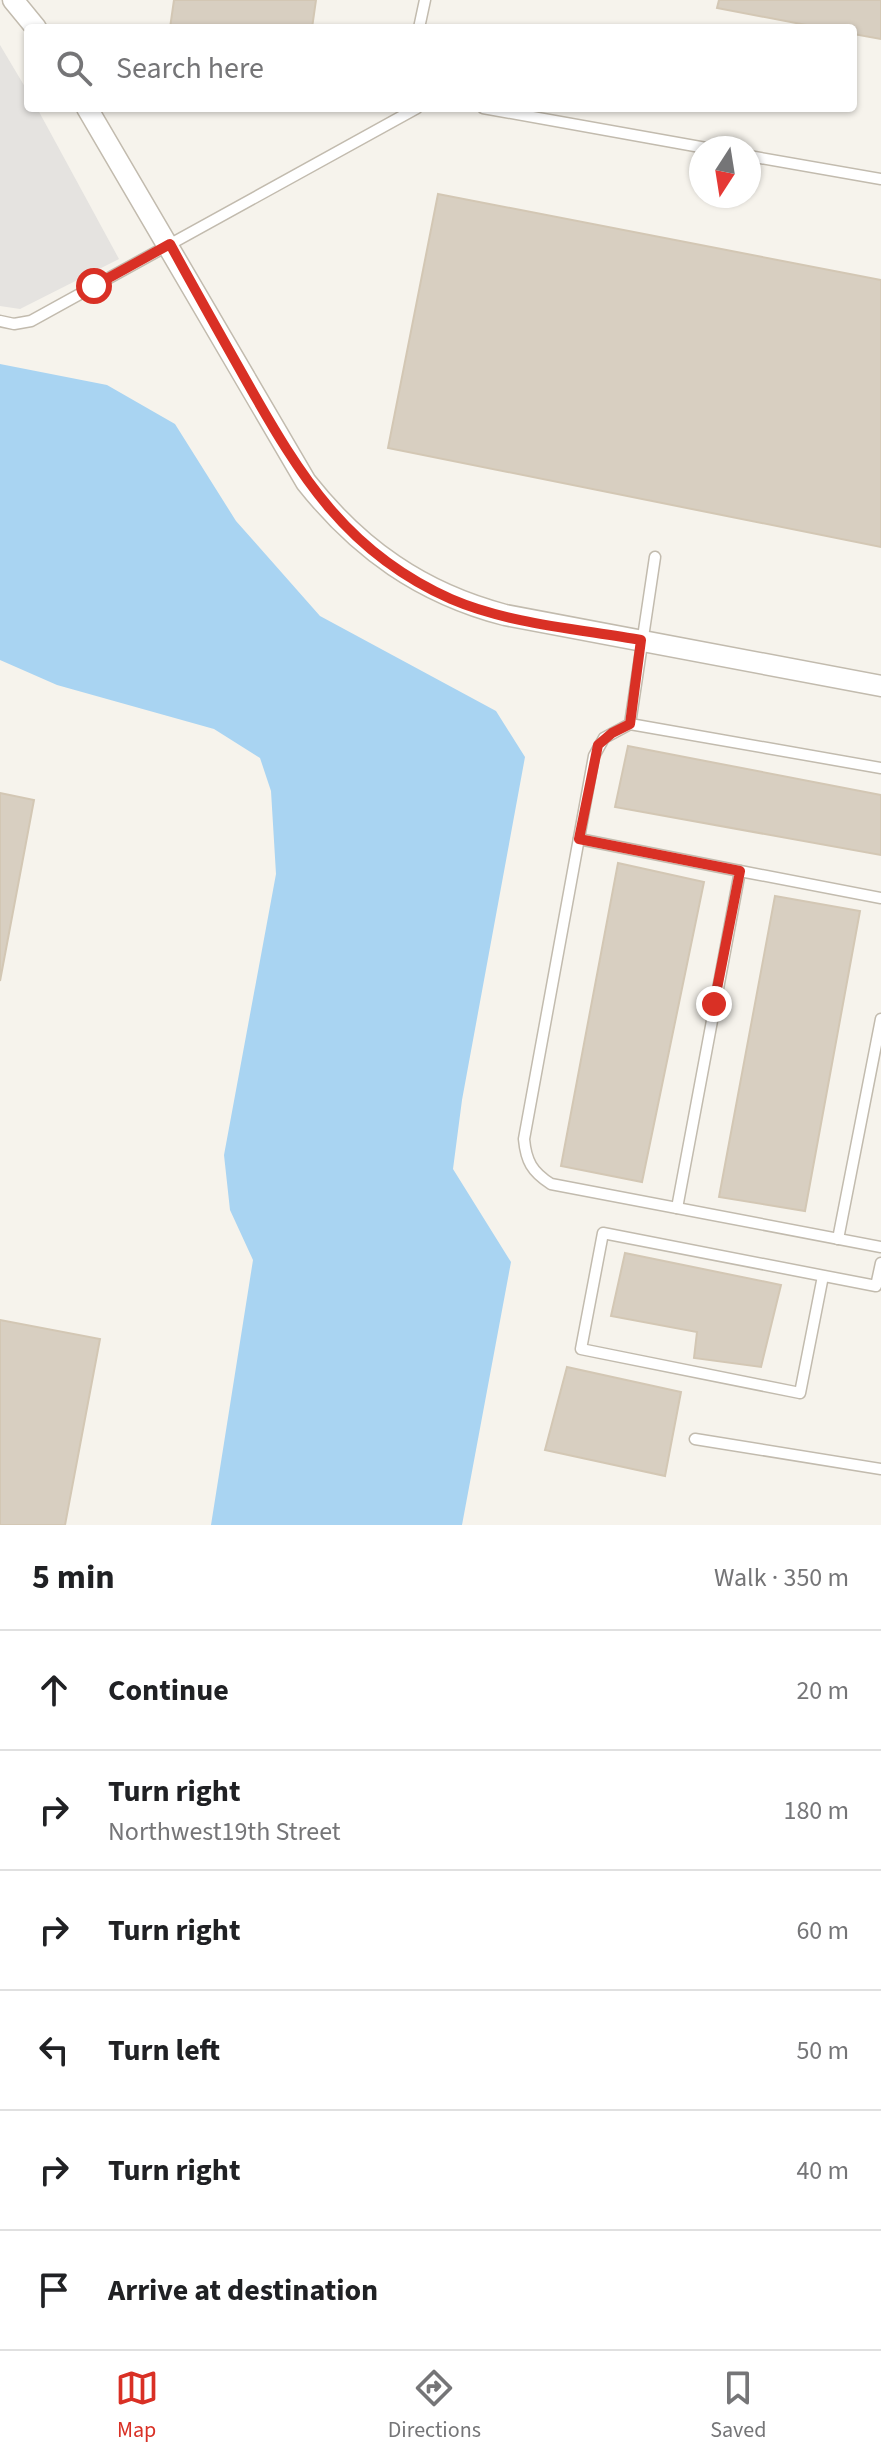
<!DOCTYPE html>
<meta charset="utf-8">
<style>
:root{--surface:#fff;--page:#f6f6f6;--text:#202124;--muted:#757577;--line:#e0e0e0;--accent:#d93025}
body{margin:0;font-family:"Source Sans 3",sans-serif;background:var(--page);color:var(--text)}
.compass{position:absolute;left:689px;top:136px;width:72px;height:72px;border-radius:50%;background:var(--surface);box-shadow:0 2px 6px #0004;rotate:192deg}
.stop{position:absolute;width:24px;height:24px;margin:-18px;border:6px solid #d93025;border-radius:50%;background:#fff}
.stop.end{background:#d93025;border-color:#fff;box-shadow:0 2px 8px #0008}
.list{margin:0;padding:0;list-style:none}
h2{display:flex;justify-content:space-between;align-items:center;height:104px;margin:0;padding:0 32px;font-size:34px}
h2 small{font-size:26px;font-weight:400;color:var(--muted)}
.list li{display:grid;grid-template-columns:52px 1fr auto;gap:24px;align-items:center;box-sizing:border-box;height:120px;padding:0 32px;border-top:2px solid var(--line)}
.list b{display:block;font-size:30px;white-space:nowrap}
.list p{margin:0;font-size:26px;white-space:nowrap;color:var(--muted)}
.list em{font-size:26px;font-style:normal;color:var(--muted)}
.icon{flex:none;width:44px;height:44px;fill:none;stroke:currentColor;stroke-width:2;stroke-linecap:round;stroke-linejoin:round}
.map{position:relative;flex:none;width:881px;height:1525px;overflow:hidden}
.search{position:absolute;background:var(--surface);box-shadow:0 2px 6px #0004;left:24px;right:24px;top:24px;height:88px;display:flex;align-items:center;gap:20px;box-sizing:border-box;padding:0 28px;border-radius:8px;color:var(--muted);font-size:30px}
.sheet{height:824px;background:var(--surface)}
nav{display:flex;justify-content:space-around;align-items:center;box-sizing:border-box;height:112px;border-top:2px solid var(--line);background:var(--surface);font-size:22px;color:var(--muted)}
nav a{display:grid;justify-items:center;gap:4px}
nav .on{color:var(--accent)}
.map>svg:first-child{display:block}
</style>
<div class="map">
<svg width="881" height="1525" viewBox="0 0 881 1525">
<rect width="100%" height="100%" fill="#f6f3ec"/>
<polygon fill="#e5e3e0" points="0,45 28,92 28,108 37,108 119,259 20,309 0,306"/>
<polygon fill="#a9d4f2" points="0,364 107,385 175,424 236,521 320,616 496,711 525,757 462,1100 453,1169 511,1262 462,1525 211,1525 253,1260 230,1210 224,1155 276,874 271,791 260,758 214,729 57,685 0,660"/>
<g fill="#d8cfc1" stroke="#d3c7b4" stroke-width="2">
<polygon points="174,0 316,0 312,28 170,28"/>
<polygon points="719,0 881,0 881,39 853,34 853,28 822,28 717,8"/>
<polygon points="438,194 881,280 881,547 388,448"/>
<polygon points="628,746 881,795 881,855 615,807"/>
<polygon points="0,793 34,800 0,981"/>
<polygon points="618,863 704,882 642,1182 561,1166"/>
<polygon points="775,896 860,911 805,1211 719,1197"/>
<polygon points="625,1253 781,1285 761,1367 694,1358 697,1332 611,1316"/>
<polygon points="0,1320 100,1339 65,1525 0,1525"/>
<polygon points="567,1367 681,1392 665,1476 545,1450"/>
</g>
<g fill="none" stroke-linecap="round" stroke-linejoin="round">
<g stroke="#c2bbae" stroke-width="13">
<g id="lane">
<polyline points="419,28 425,0"/>
<polyline points="483,108 706,148"/>
<polyline points="749,156 881,179"/>
<polyline points="0,321 14,324 31,321 417,108"/>
<polyline points="630,724 655,557"/>
<path d="M881,768L630,724L604,738L594,756L524,1139C526,1161 532,1172 551,1184L881,1247"/>
<polyline points="579,839 740,871"/>
<polyline points="677,1208 740,871 881,898"/>
<polyline points="838,1239 881,1019"/>
<polyline points="823,1276 800,1393 581,1349 603,1233 876,1286 881,1263"/>
<polyline points="695,1439 881,1469"/>
</g>
</g>
<g stroke="#c2bbae" stroke-width="23">
<g id="street">
<polyline points="13,0 36,28"/>
<path d="M87,108L306,482C359,549 421,593 505,615L881,686"/>
</g>
</g>
<use href="#lane" stroke="#fff" stroke-width="10"/>
<use href="#street" stroke="#fff" stroke-width="20"/>
</g>
<g fill="none" stroke-linecap="round" stroke-linejoin="round">
<path stroke="#d93025" stroke-width="10" d="M94,286L170,244C195,290 221,336 247,382C300,476 347,553 451,599C509,624 579,629 641,640L630,724L612,733L598,745L579,839L740,871L714,1004"/>
</g>
</svg>
<svg class="compass" viewBox="-18 -18 36 36"><path d="M0-13l5 13h-10z" fill="#e53935"/><path d="M0 13l5-13h-10z" fill="#757577"/></svg>
<div class="stop" style="left:94px;top:286px"></div>
<div class="stop end" style="left:714px;top:1004px"></div>
<div class="search"><svg class="icon" aria-label="search" viewBox="0 0 24 24"><circle cx="10" cy="10" r="6"/><path d="M15 15l6 6"/></svg>Search here</div>
</div>
<section class="sheet">
<h2>5 min<small>Walk · 350 m</small></h2>
<ul class="list">
<li><svg class="icon" aria-label="ahead" viewBox="0 0 24 24"><path d="M12 20V5M6 11l6-6 6 6"/></svg><div><b>Continue</b></div><em>20 m</em></li>
<li><svg class="icon" aria-label="right" viewBox="0 0 24 24"><path d="M7 20v-9h11M14 6l5 5-5 5"/></svg><div><b>Turn right</b><p>Northwest19th Street</p></div><em>180 m</em></li>
<li><svg class="icon" aria-label="right" viewBox="0 0 24 24"><path d="M7 20v-9h11M14 6l5 5-5 5"/></svg><div><b>Turn right</b></div><em>60 m</em></li>
<li><svg class="icon" aria-label="left" viewBox="0 0 24 24"><path d="M17 20v-9H6M10 6l-5 5 5 5"/></svg><div><b>Turn left</b></div><em>50 m</em></li>
<li><svg class="icon" aria-label="right" viewBox="0 0 24 24"><path d="M7 20v-9h11M14 6l5 5-5 5"/></svg><div><b>Turn right</b></div><em>40 m</em></li>
<li><svg class="icon" aria-label="arrive" viewBox="0 0 24 24"><path d="M6 21V4h12l-3 4 3 4H6"/></svg><div><b>Arrive at destination</b></div></li>
</ul>
</section>
<nav>
<a class="on"><svg class="icon" aria-label="map" viewBox="0 0 24 24"><path d="M3 6l6-2 6 2 6-2v14l-6 2-6-2-6 2zM9 4v14M15 6v14"/></svg>Map</a>
<a><svg class="icon" aria-label="directions" viewBox="0 0 24 24"><path d="M12 3l9 9-9 9-9-9zM9 14v-3h6M13 9l2 2-2 2"/></svg>Directions</a>
<a><svg class="icon" aria-label="saved" viewBox="0 0 24 24"><path d="M7 4h10v16l-5-4-5 4z"/></svg>Saved</a>
</nav>
